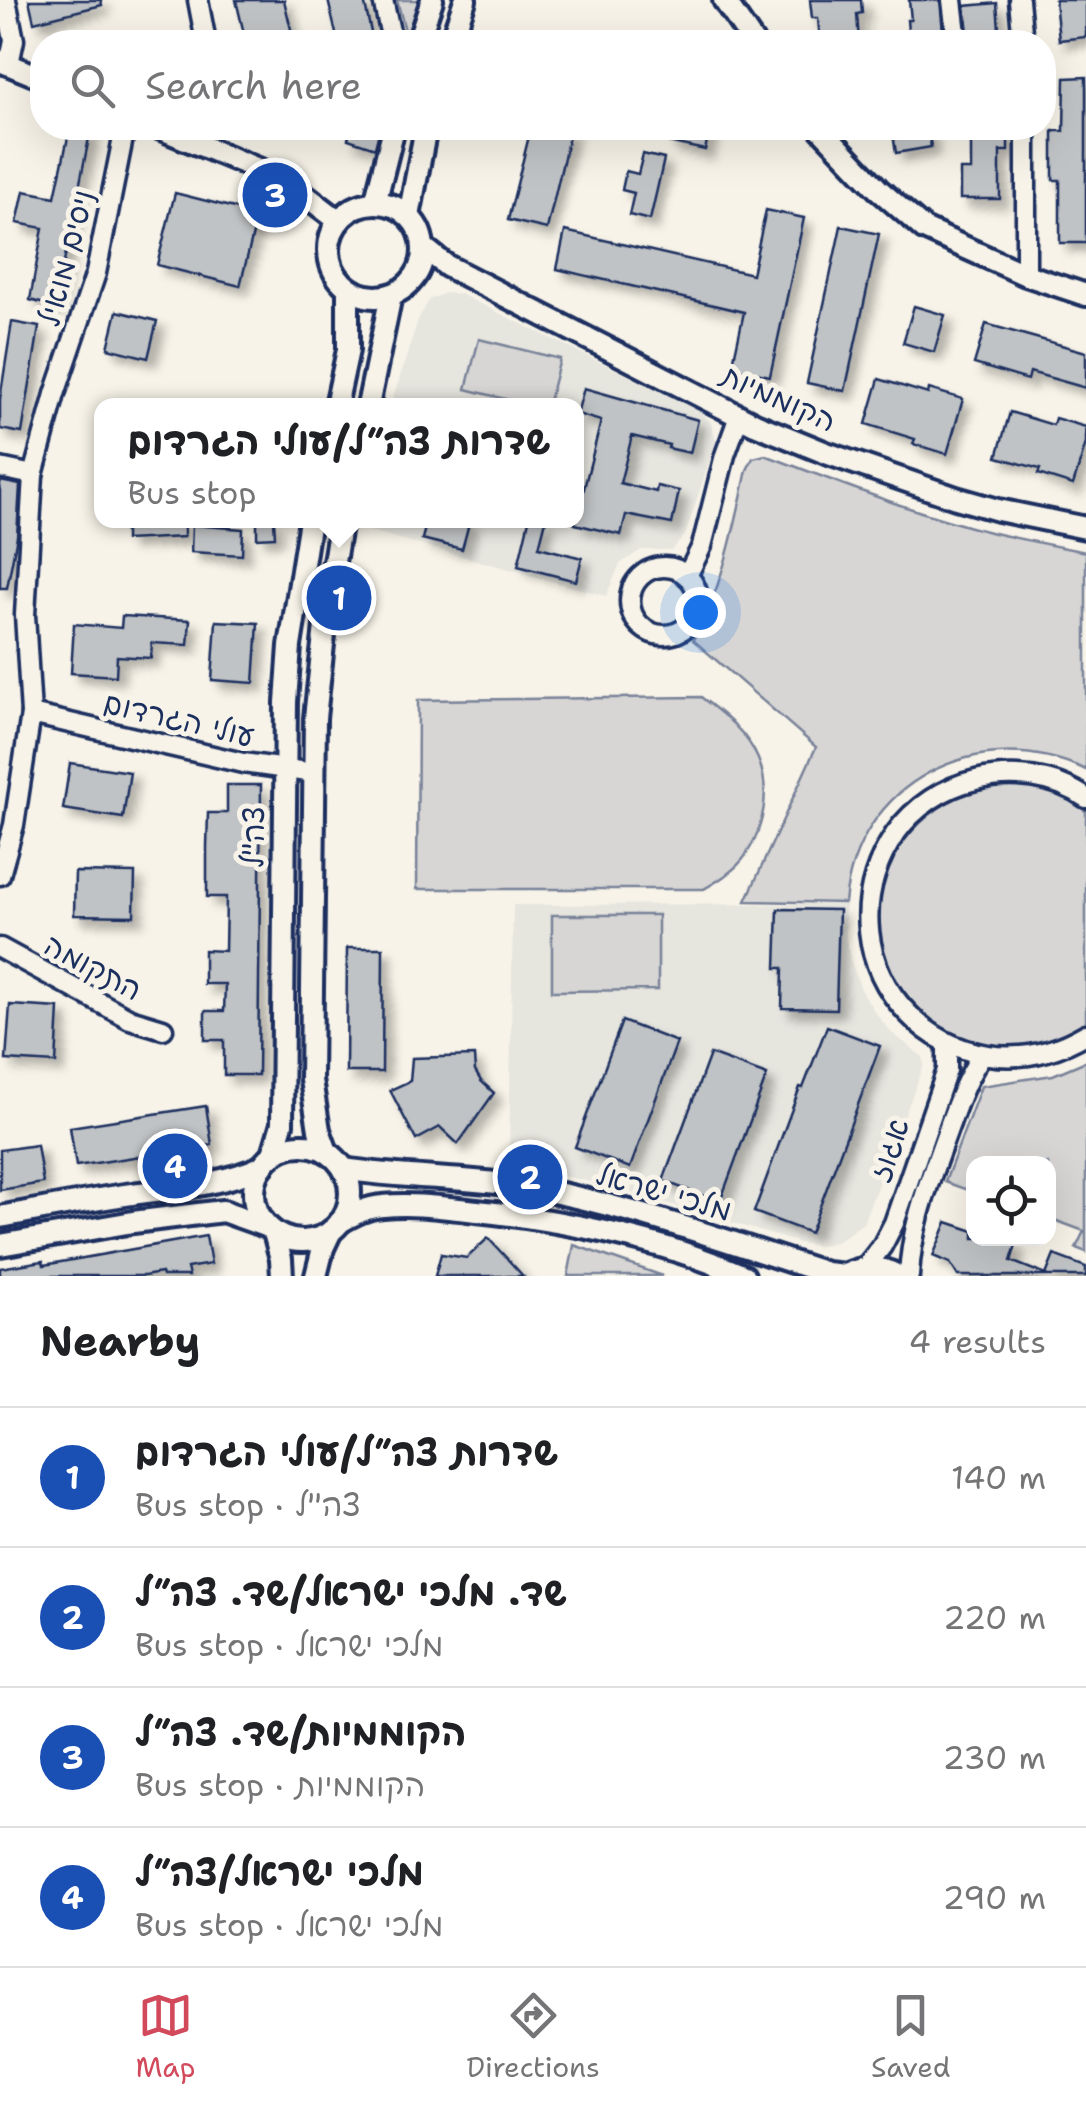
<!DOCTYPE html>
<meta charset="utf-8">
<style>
:root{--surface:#fff;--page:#f6f6f6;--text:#202124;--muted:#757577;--line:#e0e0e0;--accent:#d1495b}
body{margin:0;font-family:"Shantell Sans","Playpen Sans Hebrew",sans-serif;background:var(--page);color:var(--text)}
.controls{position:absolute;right:30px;bottom:30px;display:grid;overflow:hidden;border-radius:20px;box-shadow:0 10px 40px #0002}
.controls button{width:90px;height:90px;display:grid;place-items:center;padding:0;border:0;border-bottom:2px solid var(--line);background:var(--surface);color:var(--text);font:50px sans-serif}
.you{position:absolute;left:700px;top:612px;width:35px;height:35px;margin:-25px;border:8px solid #fff;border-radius:50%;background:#1a73e8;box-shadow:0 0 0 15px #1a73e833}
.badge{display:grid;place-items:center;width:65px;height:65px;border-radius:50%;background:var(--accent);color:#fff;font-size:32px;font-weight:700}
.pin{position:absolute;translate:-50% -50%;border:5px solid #fff;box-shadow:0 2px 10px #0006}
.popup{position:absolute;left:94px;top:398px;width:490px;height:130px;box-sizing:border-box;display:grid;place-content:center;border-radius:20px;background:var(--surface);filter:drop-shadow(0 2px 8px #0005);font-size:32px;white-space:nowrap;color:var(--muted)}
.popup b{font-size:38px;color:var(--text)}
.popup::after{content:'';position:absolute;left:50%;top:100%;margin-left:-20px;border:20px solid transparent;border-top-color:var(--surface)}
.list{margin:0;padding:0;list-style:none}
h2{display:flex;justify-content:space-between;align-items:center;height:130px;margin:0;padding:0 40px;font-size:42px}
h2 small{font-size:32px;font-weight:400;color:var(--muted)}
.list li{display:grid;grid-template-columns:65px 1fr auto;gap:30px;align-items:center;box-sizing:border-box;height:140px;padding:0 40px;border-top:2px solid var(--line)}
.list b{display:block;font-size:38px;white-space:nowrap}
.list p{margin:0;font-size:32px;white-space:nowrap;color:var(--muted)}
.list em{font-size:32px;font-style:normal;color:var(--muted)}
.icon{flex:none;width:55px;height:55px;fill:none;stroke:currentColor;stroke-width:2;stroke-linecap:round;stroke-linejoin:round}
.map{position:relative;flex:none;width:1086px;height:1276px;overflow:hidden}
.search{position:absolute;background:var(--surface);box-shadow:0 10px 40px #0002;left:30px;right:30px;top:30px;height:110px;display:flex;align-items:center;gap:25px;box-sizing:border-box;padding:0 35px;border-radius:40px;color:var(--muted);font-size:38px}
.sheet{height:690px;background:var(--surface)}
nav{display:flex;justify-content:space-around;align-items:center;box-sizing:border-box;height:140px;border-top:2px solid var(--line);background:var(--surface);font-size:28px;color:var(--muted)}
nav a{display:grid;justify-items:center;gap:5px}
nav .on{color:var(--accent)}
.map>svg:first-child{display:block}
</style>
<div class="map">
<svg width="1086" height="1276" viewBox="0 0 1086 1276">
<defs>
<filter id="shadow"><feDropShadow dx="8" dy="8" stdDeviation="5" flood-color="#0004"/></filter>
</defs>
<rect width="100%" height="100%" fill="#f7f3e8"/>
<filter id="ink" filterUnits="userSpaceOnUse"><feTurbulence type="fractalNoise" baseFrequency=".01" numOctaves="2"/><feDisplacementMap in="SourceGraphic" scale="20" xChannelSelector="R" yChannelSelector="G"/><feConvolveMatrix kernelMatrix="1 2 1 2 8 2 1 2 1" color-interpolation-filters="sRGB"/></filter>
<g filter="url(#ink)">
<g fill="#e6e5de">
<polygon points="445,293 460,294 696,409 710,421 716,441 685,535 672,550 641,550 620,564 606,596 367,530 368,520 576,520 576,406 391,405 418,320 429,300"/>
<polygon points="845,904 846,939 850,959 861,989 874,1011 892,1033 923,1057 924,1065 863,1223 838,1241 820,1246 800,1243 609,1186 509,1164 513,905"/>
</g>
<g fill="#d7d6d4" stroke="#798299" stroke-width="2.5">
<polygon points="397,0 422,0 414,42 408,42"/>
<polygon points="479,339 560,359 548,405 529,405 466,389"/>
<path d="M765,455C840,483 916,514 994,533C1024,540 1055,546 1086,552V770C979,720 856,782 845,903L746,901L816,747L693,640C723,587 734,529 747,470L753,458Z"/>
<path d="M701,697C723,714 747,732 758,759C771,789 764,828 746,855C736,870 719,880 704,889H417L418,700Z"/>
<path d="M1009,785C1038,788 1062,793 1086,811V1022C1051,1046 1010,1054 969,1040C828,994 860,796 1009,785Z"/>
<polygon points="552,915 658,915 658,990 552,991"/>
<polygon points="1086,1061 1086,1252 1076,1248 1084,1231 1049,1218 1048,1164 974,1164 973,1192 945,1182 981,1086 1053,1075"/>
<polygon points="574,1245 663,1276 568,1276"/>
</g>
<g fill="#c0c3c5" stroke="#1b2f5e" stroke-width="2.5" filter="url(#shadow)">
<polygon points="29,0 101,0 102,5 34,22"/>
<polygon points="236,0 284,0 294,42 246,42"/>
<polygon points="328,0 364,0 372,37 349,42 338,42"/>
<polygon points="810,0 861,0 862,13 857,14 859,42 820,42 818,18 812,18"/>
<polygon points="909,0 940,0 944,42 909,42 907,20 911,20"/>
<polygon points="1055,0 1086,0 1086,37 1059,40"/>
<polygon points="997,3 1000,42 969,42 965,6"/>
<polygon points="1086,77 1086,243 1060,243 1060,180 1053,180 1053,131 1064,131 1065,78"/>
<polygon points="70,128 91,128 55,307 30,300 43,228 17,223 24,191 55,197"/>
<polygon points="351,128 380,128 375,148 348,139"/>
<polygon points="531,128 571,128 547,229 508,220"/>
<polygon points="671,128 710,128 705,150 668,142"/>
<polygon points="892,128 928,128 931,147 896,153"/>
<polygon points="971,128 1008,128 1008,151 1000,151 1000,199 960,199 960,170 971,170"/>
<polygon points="643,154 664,159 650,220 629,215 634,193 622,190 626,171 638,174"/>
<polygon points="175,193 258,214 240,286 157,265"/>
<polygon points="766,210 804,218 770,376 732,368 744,312 557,269 565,231 752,274"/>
<polygon points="841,226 879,234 845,391 807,383"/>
<polygon points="914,306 945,315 934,352 903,343"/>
<polygon points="117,311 157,321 148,358 108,348"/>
<polygon points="12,322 39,327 22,433 0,429 0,399"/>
<polygon points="986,324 1086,352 1086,388 1030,372 1028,380 974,364"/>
<polygon points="879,379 928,394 929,389 963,399 947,454 913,444 915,439 866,424"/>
<polygon points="584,388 698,420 690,453 668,448 669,445 632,436 620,483 656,492 657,486 679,491 672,524 626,515 621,535 575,524 601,421 577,414"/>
<polygon points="1010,412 1053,425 1055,418 1086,427 1086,443 1073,485 1038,474 1040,469 997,457"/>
<polygon points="0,481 20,485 17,536 7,588 0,588"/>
<polygon points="125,520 184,520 184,537 125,540"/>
<polygon points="257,520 274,520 275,537 257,538"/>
<polygon points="427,520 470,520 462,549 422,539"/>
<polygon points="529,520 546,520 539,547 582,558 576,581 518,566"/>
<polygon points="192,525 243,529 242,555 191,552"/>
<polygon points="122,616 190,620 188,645 152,643 151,658 117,656 116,676 71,673 74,624 121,628"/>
<polygon points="216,621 258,623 254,683 212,680"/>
<polygon points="70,763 130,772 123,818 63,809"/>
<polygon points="227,785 261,785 258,1075 224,1075 224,1040 205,1040 205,1011 224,1011 225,984 204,984 204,950 225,951 226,897 207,897 207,847 208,813 227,813"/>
<polygon points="75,872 135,873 134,916 74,915"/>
<polygon points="778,909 839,910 836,1009 782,1008 783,968 776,968"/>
<polygon points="347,948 383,948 382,1072 346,1072"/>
<polygon points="10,1005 59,1008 56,1063 6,1060"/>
<polygon points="622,1021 677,1042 630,1168 575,1147"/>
<polygon points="827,1026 880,1046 810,1233 754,1212 800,1087 803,1088"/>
<polygon points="710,1054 767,1075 720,1202 663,1181"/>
<polygon points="474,1056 475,1071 481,1081 494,1093 458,1144 440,1127 416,1140 390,1090 410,1081 412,1058"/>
<polygon points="206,1106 212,1145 76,1166 70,1127"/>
<polygon points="37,1145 43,1183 0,1190 0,1150"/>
<polygon points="947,1222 974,1231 974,1238 997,1238 1016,1245 1011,1261 1046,1275 1054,1255 1086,1267 1086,1276 958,1276 950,1263 933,1256"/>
<polygon points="206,1236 211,1264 187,1268 189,1276 162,1276 161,1273 144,1276 0,1276 0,1268 43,1261 44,1265"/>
<polygon points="488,1238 523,1276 435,1276 441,1254 467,1258"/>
</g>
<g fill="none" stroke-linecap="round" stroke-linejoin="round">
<g stroke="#1b2f5e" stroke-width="25">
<g id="minor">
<polyline points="6,0 14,40 9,64"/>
<polyline points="198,0 206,42"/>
<polyline points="383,0 391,36 390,42"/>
<polyline points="952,0 957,42"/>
<polyline points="1019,0 1023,42"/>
<polyline points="1026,275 1026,128"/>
<polyline points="0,468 33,475"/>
<circle cx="664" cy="601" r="34"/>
<polyline points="687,576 702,546 725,455 739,416"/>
<polyline points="31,714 243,763 314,773"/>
<path d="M1086,798C1055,776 1013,771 976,780C944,787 914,807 895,834C808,964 951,1114 1086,1034"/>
<polyline points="0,875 14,825 31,714 25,615 33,475 55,394 96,273 125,128"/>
<polyline points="0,948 130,1019 163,1029"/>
<polyline points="865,1268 882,1246 894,1223 947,1070 947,1043"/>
<path d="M909,1276C911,1228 928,1185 944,1140C955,1110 964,1081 982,1055"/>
</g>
</g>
<g stroke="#1b2f5e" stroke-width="28">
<g id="tertiary">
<polyline points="724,0 753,42"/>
<polyline points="418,42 432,0"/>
<polyline points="451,42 465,0"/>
<polyline points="0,61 42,78"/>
<polyline points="159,128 270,174 297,189 339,221"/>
<polyline points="820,128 878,189 924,229 1026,275 1086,295"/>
<circle cx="376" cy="250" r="47"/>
<polyline points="375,203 394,128"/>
<polyline points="409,216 426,128"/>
<polyline points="423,247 447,266 755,424 826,453 956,498 998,510 1086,528"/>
<polyline points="336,406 348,350 348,288"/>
<polyline points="368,406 391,295"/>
<circle cx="302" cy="1193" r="48"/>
<polyline points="327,1152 319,1130 311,1080 315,718 328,598 341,520"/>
<polyline points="273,1154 282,1124 286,702 290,646 310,520"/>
<path d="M344,1169C407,1179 471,1177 533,1188C633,1207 729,1242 826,1273L845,1275"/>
<path d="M0,1217C44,1209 88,1200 132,1194C177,1188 221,1185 263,1166"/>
<path d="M340,1222C354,1214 367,1207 383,1206C411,1203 440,1207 468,1210C557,1219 661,1239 744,1276"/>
<polyline points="274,1232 281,1259 282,1276"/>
<polyline points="0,1245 133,1222 223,1211 268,1227"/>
<polyline points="316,1276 323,1248 331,1231"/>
<path d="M843,1276C862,1266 879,1265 898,1276"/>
</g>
</g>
<use href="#minor" stroke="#f7f3e8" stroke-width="18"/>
<use href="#tertiary" stroke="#f7f3e8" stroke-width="20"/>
</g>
</g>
<g text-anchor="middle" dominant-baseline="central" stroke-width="10" stroke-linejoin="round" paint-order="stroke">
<g font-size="30" fill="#1b2f5e" stroke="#f7f3e8">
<text transform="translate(66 258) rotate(-75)">ניסים מואיל</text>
<text transform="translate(779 398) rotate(24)">הקוממיות</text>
<text transform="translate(179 719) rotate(13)">עולי הגרדום</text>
<text transform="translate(253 837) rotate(-89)">צה"ל</text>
<text transform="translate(93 967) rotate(28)">התקומה</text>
<text transform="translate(889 1150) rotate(-71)">אגוז</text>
<text transform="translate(664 1192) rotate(16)">מלכי ישראל</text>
</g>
</g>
</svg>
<div class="controls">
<button><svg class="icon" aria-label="locate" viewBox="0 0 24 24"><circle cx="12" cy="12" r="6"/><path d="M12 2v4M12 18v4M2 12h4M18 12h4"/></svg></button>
</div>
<div class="you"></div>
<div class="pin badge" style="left:339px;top:598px;background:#1a4fb4">1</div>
<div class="popup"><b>שדרות צה״ל/עולי הגרדום</b>Bus stop</div>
<div class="pin badge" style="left:530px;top:1177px;background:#1a4fb4">2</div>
<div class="pin badge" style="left:275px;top:195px;background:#1a4fb4">3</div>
<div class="pin badge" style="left:175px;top:1166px;background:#1a4fb4">4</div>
<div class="search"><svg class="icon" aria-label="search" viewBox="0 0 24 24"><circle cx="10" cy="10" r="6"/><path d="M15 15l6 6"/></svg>Search here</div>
</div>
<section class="sheet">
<h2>Nearby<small>4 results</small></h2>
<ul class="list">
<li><span class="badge" style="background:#1a4fb4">1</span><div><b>שדרות צה״ל/עולי הגרדום</b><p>Bus stop · צה&quot;ל</p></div><em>140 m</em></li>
<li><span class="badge" style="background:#1a4fb4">2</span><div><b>שד. מלכי ישראל/שד. צה״ל</b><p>Bus stop · מלכי ישראל</p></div><em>220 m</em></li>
<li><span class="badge" style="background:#1a4fb4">3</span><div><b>הקוממיות/שד. צה״ל</b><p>Bus stop · הקוממיות</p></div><em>230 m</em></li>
<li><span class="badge" style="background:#1a4fb4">4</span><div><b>מלכי ישראל/צה״ל</b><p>Bus stop · מלכי ישראל</p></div><em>290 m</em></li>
</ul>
</section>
<nav>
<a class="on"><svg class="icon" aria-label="map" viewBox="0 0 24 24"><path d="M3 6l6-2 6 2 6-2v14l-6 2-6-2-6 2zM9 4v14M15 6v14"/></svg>Map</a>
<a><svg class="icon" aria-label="directions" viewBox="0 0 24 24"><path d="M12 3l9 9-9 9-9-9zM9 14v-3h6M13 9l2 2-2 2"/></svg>Directions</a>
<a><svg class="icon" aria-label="saved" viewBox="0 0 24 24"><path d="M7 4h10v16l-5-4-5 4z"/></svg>Saved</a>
</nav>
